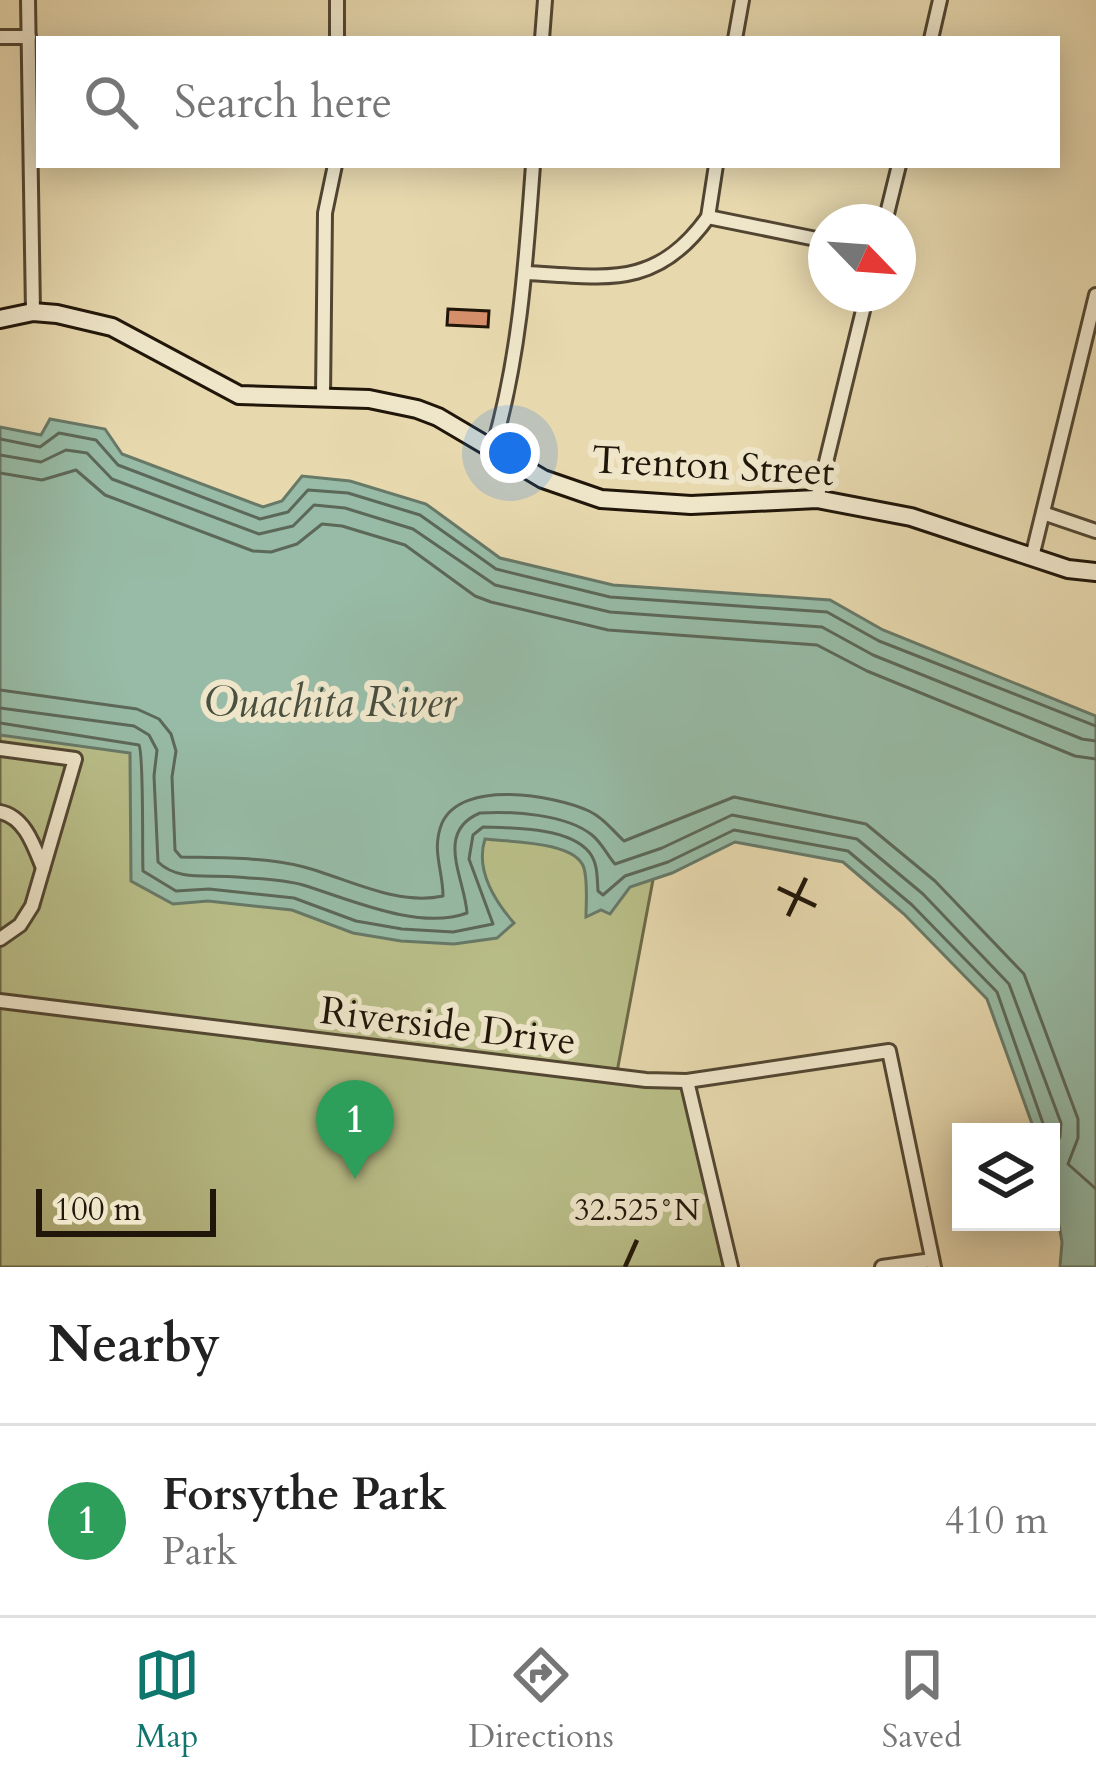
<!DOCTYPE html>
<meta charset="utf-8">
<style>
:root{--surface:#fff;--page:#f6f6f6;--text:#222;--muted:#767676;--line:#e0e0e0;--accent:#0f766e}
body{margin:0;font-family:Cardo,serif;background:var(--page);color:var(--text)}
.controls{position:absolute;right:36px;bottom:36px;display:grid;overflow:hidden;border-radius:0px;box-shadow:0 6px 30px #0003}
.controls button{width:108px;height:108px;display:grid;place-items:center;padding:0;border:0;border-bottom:3px solid var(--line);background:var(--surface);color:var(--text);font:60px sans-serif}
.compass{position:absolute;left:808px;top:204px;width:108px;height:108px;border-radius:50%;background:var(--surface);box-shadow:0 6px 30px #0003;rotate:115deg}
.scale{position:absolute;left:36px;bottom:30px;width:180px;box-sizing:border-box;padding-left:12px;border:6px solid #201609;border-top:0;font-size:33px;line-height:42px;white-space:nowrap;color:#201609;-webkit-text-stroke:9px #efe6ca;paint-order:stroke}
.you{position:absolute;left:510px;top:453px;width:42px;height:42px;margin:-30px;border:9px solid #fff;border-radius:50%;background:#1a73e8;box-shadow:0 0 0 18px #1a73e833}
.badge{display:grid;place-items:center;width:78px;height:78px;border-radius:50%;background:var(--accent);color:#fff;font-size:39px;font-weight:700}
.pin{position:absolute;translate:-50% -99px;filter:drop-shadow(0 3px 6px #0008)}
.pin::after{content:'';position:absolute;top:63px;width:42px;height:36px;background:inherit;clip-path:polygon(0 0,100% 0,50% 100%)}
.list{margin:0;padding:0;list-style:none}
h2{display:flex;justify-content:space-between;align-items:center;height:156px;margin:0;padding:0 48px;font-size:51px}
h2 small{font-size:39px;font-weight:400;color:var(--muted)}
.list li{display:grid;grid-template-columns:78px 1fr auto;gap:36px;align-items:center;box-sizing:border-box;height:192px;padding:0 48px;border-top:3px solid var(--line)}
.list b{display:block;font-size:45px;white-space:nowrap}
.list p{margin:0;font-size:39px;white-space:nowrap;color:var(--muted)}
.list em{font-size:39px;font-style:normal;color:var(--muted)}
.icon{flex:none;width:66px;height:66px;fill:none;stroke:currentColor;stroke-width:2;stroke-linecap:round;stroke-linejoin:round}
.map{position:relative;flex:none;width:1096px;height:1267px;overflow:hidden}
.search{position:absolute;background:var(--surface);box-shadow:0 6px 30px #0003;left:36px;right:36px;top:36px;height:132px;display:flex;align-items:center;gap:30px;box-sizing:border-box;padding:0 42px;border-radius:0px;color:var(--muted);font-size:45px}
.sheet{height:348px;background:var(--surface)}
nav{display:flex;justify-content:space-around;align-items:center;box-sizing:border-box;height:168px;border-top:3px solid var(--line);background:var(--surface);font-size:33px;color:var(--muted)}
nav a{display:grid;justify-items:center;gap:6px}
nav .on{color:var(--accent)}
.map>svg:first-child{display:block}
</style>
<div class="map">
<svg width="1096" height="1267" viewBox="0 0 1096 1267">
<rect width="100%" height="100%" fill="#e7d8ae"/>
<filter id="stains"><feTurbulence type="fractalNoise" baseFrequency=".00167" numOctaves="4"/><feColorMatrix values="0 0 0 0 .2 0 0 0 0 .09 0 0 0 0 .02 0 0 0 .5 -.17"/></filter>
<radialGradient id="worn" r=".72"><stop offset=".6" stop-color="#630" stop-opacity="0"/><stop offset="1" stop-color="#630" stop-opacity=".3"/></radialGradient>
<polygon fill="#b9be88" stroke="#6c6a48" stroke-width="3" points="0,732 661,837 617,1072 687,1081 731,1267 0,1267"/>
<path fill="#97bba6" stroke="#677967" stroke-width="3" d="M50,419L105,429L122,454L263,507L282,501L302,476L350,481L426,504L500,558L613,585L830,600L883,630L1096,716V1267H1060L1062,1242L1051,1179V1132H1035L987,999L904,914L843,862L735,842L672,873L630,887L610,914L601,910L586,917C586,902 588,883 584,868C576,841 509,842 485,839C475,870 494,900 514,923L497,938L454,944L401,941L353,933L292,910L208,901L173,904L131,881L130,753L0,735V427L41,435Z"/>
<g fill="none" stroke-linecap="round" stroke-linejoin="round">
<g stroke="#5c6858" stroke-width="3">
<polyline points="0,439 40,447 59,433 96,440 118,465 260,519 288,512 308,490 348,493 420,515 496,569 610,597 827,612 879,641 1096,726"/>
<polyline points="0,455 41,462 66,450 87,453 112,479 259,534 293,526 314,505 345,508 413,529 495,585 610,612 822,627 873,655 1082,739 1096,741"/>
<polyline points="0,473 42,480 76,470 105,495 253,551 271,552 297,544 322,524 342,526 405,545 475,596 491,602 608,630 817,645 867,671 1075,756 1096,759"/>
<path d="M0,690L137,709L159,719L171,734L176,751L172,777L175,850L181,857C221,858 265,857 304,867C349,879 396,906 443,896C443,870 431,850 442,823C462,779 554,795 589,811C604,818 613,831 624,841L734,797L866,824L935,881L1024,974L1078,1119V1138L1068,1164L1096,1189"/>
<path d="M0,708L134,726L149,735L157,750L154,776L158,862C179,882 209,874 237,877C259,879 282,879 303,885C349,899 419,931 467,913C465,879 434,832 480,813C512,811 566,814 592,835C602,843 607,855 615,864L662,848L732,815L857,839L923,894L1009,984L1061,1123L1060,1137L1051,1151"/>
<path d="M0,723L139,745C144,756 142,850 143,871L176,891L209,889L294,898L356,921L402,929L453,932L493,924L469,859L473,835L483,827C512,828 569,827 589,852C598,863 597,877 598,891L603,895L625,876L668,862L734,830L848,851L912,905L997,992L1046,1132"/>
</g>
</g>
<polygon fill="#d68f6b" stroke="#201609" stroke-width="3" points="448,309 489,311 488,327 447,325"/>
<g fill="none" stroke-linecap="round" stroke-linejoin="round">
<g stroke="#524632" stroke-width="18">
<g id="street">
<polyline points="28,0 33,312"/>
<polyline points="337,0 337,39"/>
<polyline points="0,37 29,37"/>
<polyline points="542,39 545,0"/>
<polyline points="735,39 742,0"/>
<polyline points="931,39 940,0"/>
<polyline points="708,217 716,165"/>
<polyline points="885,222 899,165"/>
<path d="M526,273C605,277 656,290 708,217L826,241"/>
<polyline points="323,397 325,213 335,165"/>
<path d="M493,448C520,356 526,260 533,165"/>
<polyline points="817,499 867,294"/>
<polyline points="1043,513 1096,531"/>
<polyline points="1032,557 1096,295"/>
<polyline points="0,749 75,759 32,906 20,925 0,939"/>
<path d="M0,812C25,817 34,846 43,868"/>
<polyline points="0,1001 646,1080 687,1081 889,1051 934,1267"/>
<polyline points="687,1081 731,1267"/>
<polyline points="882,1267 932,1260"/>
</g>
</g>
<g stroke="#201609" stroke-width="22">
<polyline id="secondary" points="0,319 33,312 57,314 112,327 239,395 369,399 417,409 438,417 543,479 601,499 691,505 817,499 911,517 1068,569 1096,572"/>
</g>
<use href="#street" stroke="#efe6ca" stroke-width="12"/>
<use href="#secondary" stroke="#efe6ca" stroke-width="16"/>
</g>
<path fill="none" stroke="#201609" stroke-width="4.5" d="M778,888L816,906M788,916L806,878M625,1267L637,1240"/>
<g text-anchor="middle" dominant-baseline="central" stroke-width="12" stroke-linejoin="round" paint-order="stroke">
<g font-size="39" fill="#201609" stroke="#efe6ca">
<text transform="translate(713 466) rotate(3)">Trenton Street</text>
<text transform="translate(448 1026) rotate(7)">Riverside Drive</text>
</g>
<g font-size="42" font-style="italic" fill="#4a5040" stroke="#efe6ca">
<text x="330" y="702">Ouachita River</text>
</g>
</g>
<g font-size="30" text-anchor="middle" fill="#201609" stroke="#efe6ca" stroke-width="12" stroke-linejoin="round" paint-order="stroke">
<text x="637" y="1220">32.525°N</text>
</g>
<rect width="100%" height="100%" filter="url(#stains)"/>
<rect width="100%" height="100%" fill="url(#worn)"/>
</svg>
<div class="controls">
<button><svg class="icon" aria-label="layers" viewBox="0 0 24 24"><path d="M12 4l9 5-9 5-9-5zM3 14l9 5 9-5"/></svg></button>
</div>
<svg class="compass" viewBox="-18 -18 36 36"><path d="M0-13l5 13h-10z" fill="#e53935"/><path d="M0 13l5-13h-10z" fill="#767676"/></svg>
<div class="scale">100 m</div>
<div class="you"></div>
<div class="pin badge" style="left:355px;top:1179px;background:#2e9e5b">1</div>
<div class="search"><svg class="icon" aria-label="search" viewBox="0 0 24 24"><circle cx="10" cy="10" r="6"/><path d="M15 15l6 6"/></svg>Search here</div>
</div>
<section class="sheet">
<h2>Nearby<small></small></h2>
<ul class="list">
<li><span class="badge" style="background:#2e9e5b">1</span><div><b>Forsythe Park</b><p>Park</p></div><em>410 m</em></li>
</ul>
</section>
<nav>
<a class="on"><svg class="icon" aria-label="map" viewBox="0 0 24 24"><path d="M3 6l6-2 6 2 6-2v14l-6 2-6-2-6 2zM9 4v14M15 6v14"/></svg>Map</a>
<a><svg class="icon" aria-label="directions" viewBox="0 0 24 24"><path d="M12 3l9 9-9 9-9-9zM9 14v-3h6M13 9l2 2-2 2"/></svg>Directions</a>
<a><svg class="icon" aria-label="saved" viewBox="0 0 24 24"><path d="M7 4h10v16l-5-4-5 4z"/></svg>Saved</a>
</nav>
